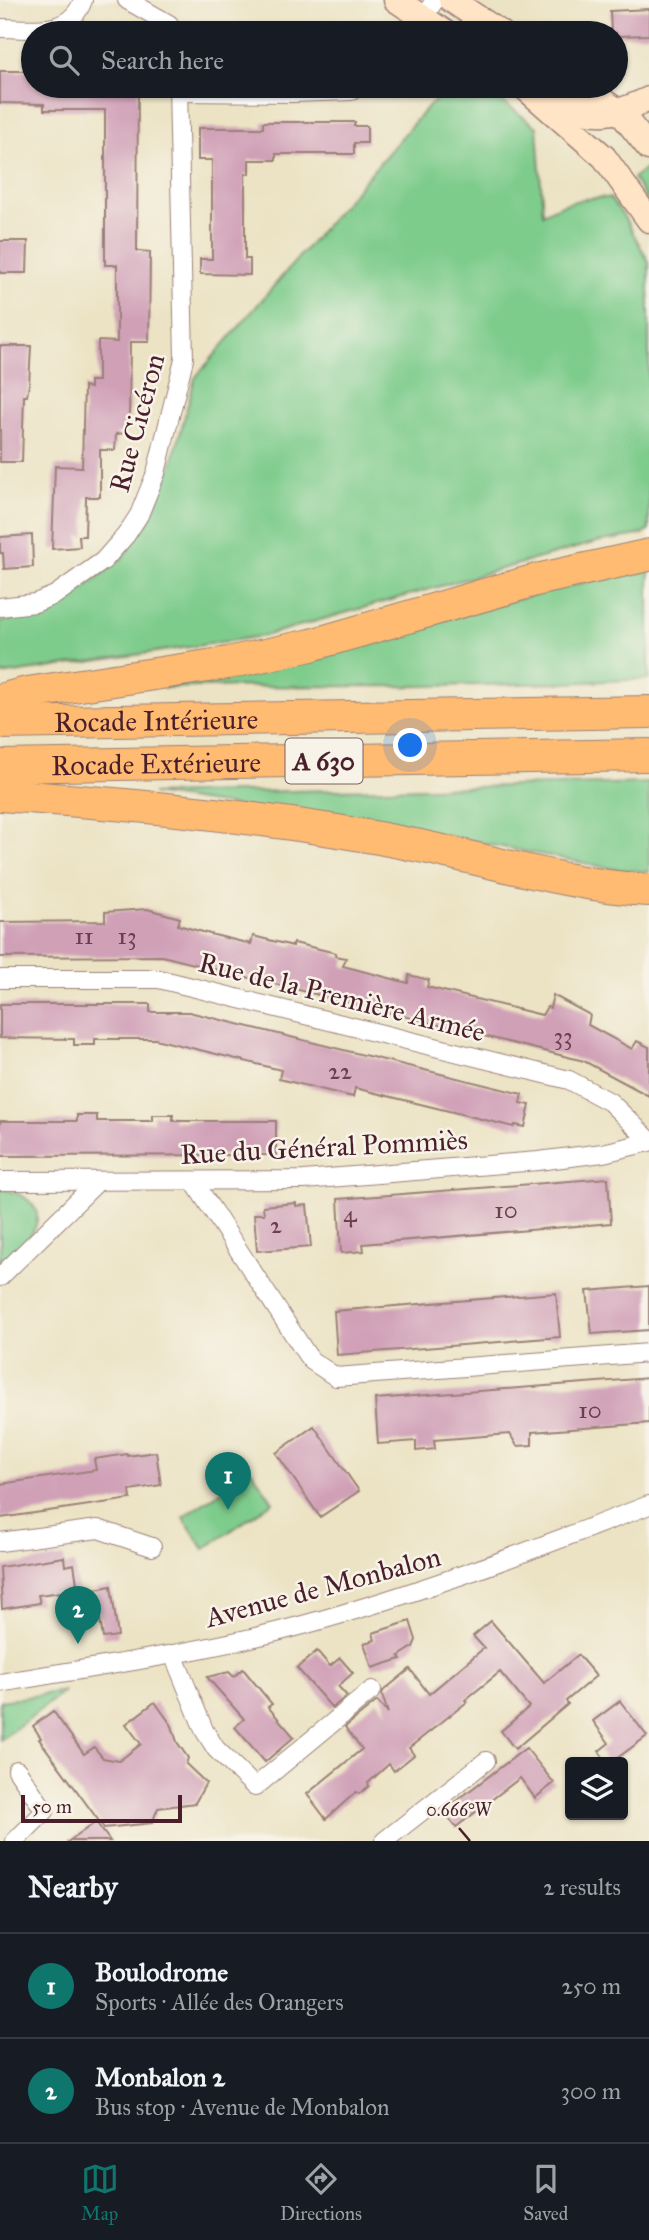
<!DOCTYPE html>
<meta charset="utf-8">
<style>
:root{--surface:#171b24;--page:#242831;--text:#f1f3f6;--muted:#9ea1a6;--line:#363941;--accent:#0f766e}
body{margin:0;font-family:"IM FELL Great Primer",serif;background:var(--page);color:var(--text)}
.controls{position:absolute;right:21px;bottom:21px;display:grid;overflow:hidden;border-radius:7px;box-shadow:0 2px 5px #0004}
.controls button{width:63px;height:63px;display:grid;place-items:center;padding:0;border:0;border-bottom:2px solid var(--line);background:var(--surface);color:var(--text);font:35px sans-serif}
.scale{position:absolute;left:21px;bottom:18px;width:161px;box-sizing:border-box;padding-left:7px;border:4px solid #4a1f2b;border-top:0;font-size:19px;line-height:24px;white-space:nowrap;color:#4a1f2b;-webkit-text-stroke:5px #f7f3e8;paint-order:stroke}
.you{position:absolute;left:411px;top:746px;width:24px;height:24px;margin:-18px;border:5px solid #fff;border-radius:50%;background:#1a73e8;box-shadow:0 0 0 10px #1a73e833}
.badge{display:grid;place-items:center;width:46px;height:46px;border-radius:50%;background:var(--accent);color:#fff;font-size:23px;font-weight:700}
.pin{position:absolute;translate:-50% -58px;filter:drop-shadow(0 2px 4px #0008)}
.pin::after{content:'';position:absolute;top:37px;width:24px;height:21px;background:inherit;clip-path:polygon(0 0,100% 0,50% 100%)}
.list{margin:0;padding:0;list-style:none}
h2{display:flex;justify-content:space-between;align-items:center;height:91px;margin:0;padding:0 28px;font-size:30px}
h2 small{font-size:23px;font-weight:400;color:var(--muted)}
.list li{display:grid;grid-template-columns:46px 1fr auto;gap:21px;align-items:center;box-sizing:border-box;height:105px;padding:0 28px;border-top:2px solid var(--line)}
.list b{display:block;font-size:26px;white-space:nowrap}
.list p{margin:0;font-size:23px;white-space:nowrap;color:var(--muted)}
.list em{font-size:23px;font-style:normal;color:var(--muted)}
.icon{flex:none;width:38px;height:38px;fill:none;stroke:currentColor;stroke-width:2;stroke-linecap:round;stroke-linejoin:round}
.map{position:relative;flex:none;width:649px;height:1841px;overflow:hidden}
.search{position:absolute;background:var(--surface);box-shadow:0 2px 5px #0004;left:21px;right:21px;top:21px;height:77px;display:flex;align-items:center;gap:18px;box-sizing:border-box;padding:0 24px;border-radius:38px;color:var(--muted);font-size:26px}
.sheet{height:301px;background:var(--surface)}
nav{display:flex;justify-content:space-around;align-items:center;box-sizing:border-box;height:98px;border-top:2px solid var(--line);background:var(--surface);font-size:19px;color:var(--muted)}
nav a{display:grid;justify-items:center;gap:4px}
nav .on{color:var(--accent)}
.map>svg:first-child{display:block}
</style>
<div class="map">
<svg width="649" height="1841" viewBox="0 0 649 1841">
<rect width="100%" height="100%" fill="#f7f3e8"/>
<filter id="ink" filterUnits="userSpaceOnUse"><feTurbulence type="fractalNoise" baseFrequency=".0143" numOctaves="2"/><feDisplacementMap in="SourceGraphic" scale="14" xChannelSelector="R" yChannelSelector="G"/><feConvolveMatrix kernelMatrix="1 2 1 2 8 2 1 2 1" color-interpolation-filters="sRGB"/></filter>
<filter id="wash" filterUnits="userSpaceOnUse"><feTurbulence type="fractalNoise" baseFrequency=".00686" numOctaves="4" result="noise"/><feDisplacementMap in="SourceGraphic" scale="28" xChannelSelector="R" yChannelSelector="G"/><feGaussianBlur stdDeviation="1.57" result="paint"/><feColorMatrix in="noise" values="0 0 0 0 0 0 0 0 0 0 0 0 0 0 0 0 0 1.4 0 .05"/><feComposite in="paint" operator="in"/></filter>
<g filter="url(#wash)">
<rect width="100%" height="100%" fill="#ece3c4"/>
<g fill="#7ecc8c" stroke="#64765c" stroke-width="2">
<path d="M451,86H481L537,127L543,214C562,203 587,196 610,198L623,215L649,262V530L644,534L597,542L263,636L0,675V622L40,613L76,595L122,558L148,522L171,467L195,378L424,111Z"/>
<polygon points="649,167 649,204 633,178"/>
<path d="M649,571V679C574,683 499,685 425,686C337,687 250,685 163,688L593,580Z"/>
<polygon points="649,783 649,872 619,870 442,835 152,794"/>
<path d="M0,1189C23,1192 48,1207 32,1233C24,1245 10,1255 0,1266Z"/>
<polygon points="252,1471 273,1502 204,1549 183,1517"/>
<polygon points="65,1691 0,1740 0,1701"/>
</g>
<g id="blocks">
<g fill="#d0a0b7">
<polygon points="649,9 649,35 616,36 616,33 611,33 610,11"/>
<polygon points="0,71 33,71 33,86 138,86 137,251 150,252 149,342 130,342 129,421 126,421 126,433 116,434 115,450 100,450 100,497 86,497 85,536 79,536 80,547 52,549 55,466 82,467 84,386 90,388 90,381 98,381 98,341 117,342 117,265 105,265 105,110 44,110 44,104 0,103"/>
<polygon points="263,122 355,122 354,126 367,126 367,143 354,143 354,154 276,154 276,160 249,160 249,174 245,174 245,259 250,259 250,275 200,274 200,259 212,259 212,160 198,160 198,128 263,128"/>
<polygon points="0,241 28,241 27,273 0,273"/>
<polygon points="0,346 31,346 29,385 27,396 24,396 22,462 0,462"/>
<polygon points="32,535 33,567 4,569 3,553 0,553 0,537"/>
<polygon points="147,909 180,918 178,925 210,934 251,944 253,936 293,946 294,943 336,953 335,956 346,958 343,966 408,983 409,975 429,980 427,987 542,1015 547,1007 550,1008 553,995 590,1015 588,1025 632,1049 637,1041 649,1047 649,1096 584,1061 162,956 0,957 0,922 105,921 105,912"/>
<polygon points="0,1004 150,1004 150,1012 189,1012 522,1094 520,1103 530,1105 525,1127 515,1125 514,1127 355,1088 353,1097 279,1079 281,1070 155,1039 95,1039 95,1045 74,1045 74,1039 0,1038"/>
<polygon points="77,1115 97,1115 97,1121 153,1121 153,1115 173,1115 173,1121 276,1121 276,1155 0,1156 0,1121 77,1121"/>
<polygon points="608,1178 611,1223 363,1244 364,1251 341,1253 338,1199"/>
<polygon points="296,1203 296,1206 307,1205 311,1247 257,1251 254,1214 264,1214 263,1206"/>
<polygon points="649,1286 649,1330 592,1334 587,1291"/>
<polygon points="556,1293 560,1337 337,1355 334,1311"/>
<polygon points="649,1378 649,1423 532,1432 532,1445 517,1446 510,1434 434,1440 435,1449 416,1451 416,1441 378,1444 375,1399"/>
<polygon points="314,1426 359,1491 320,1517 276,1453"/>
<polygon points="156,1452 161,1485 130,1490 131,1499 0,1518 0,1484 96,1470 94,1459 127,1454 128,1456"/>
<polygon points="64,1557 65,1566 74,1564 78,1590 38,1595 40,1603 2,1609 0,1567"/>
<polygon points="111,1586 118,1636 103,1638 95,1589"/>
<polygon points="410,1621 416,1640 413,1647 399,1656 401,1659 372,1668 364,1643 375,1640 373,1633"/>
<polygon points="491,1621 544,1683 578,1655 596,1676 566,1701 568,1704 515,1749 501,1731 529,1707 500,1672 465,1700 467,1702 409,1748 414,1755 394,1771 389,1764 368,1783 369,1786 359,1794 356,1792 326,1819 307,1794 362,1749 345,1727 377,1701 388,1713 382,1695 383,1691 410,1669 429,1694 484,1648 473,1636"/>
<polygon points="317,1651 330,1666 340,1658 353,1673 338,1686 347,1696 332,1708 297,1668"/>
<polygon points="243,1669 272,1704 268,1707 294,1737 265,1762 235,1727 244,1719 207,1677 229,1672 234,1677"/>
<polygon points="620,1701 647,1736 612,1762 606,1762 599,1751 609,1743 593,1721"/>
<polygon points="155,1702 172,1726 177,1742 188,1758 186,1764 206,1783 195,1803 158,1808 152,1823 104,1828 39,1739 41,1738 33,1726 53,1711 84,1754 94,1747 103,1758 119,1761 141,1744 126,1724"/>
<polygon points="526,1748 554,1783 535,1798 520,1778 456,1827 443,1811"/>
<polygon points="96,1822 110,1841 69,1841"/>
</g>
</g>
</g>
<g filter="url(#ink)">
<use href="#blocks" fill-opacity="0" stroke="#9b8178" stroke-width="2"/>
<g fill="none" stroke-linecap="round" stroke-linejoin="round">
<g stroke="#9b8178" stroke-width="20">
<g id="minor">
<polyline points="127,0 169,24 175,33"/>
<polyline points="423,18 435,0"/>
<path d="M0,28C32,28 70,37 83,0"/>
<polyline points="178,92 292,93 352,91"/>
<polyline points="0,607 35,603 55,595 103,561 126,535 139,515 156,473 184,359 178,86"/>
<polyline points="0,979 159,979 569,1080 610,1102 649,1140"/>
<polyline points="0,1181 304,1180 538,1161 603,1153 649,1142"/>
<polyline points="194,1182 307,1355 312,1361 336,1377 649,1353"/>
<polyline points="0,1277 98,1181"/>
<polyline points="0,1542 98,1529 152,1547"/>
<polyline points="173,1654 204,1730 216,1749 255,1787 372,1690"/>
<path d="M0,1683C101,1666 204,1652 303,1625C421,1593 535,1549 649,1505"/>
<polyline points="15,1841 45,1811 17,1770"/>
<polyline points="384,1841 486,1761"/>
</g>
</g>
<g stroke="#9b8178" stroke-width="27">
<g id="secondary">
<polyline points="396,0 446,33"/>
<polyline points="451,0 501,33"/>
<polyline points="523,86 604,157 649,220"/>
<polyline points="580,86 620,112 649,148"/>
<path d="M547,98C593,116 603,120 649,99"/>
</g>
</g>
<g stroke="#9b8178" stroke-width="34">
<g id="motorway">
<polyline points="0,700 27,693 228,663 311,645 536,580 649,555"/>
<path id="s1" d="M0,723L649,712"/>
<path id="s2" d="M0,766L649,755"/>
<path d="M0,795C142,805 281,818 420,846C496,862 572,886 649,890"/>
</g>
</g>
<use href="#minor" stroke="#fff" stroke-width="18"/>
<use href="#secondary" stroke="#ffe4c6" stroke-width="24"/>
<use href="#motorway" stroke="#febb71" stroke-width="32"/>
</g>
</g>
<path fill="none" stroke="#4a1f2b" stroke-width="2.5" d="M459,1828L470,1841"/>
<g text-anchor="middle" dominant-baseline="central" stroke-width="5" stroke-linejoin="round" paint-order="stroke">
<g font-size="24" fill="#6c3f4e">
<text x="84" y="936">11</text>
<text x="127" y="936">13</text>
<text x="563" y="1036">33</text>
<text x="340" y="1071">22</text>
<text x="506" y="1210">10</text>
<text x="350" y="1214">4</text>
<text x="276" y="1225">2</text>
<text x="590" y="1410">10</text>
</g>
<rect fill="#f7f3e8" stroke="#7e5f64" stroke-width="2" x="285.5" y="738.5" width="77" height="45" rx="5"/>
<g font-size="26" font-weight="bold" fill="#4a1f2b">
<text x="324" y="761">A 630</text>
</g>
<g font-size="28" fill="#4a1f2b" stroke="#f7f3e8">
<text transform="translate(137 423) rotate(-75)">Rue Cicéron</text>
<text stroke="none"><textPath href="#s1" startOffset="156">Rocade Intérieure</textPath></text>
<text stroke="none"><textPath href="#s2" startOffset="156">Rocade Extérieure</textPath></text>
<text transform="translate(342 997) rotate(14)">Rue de la Première Armée</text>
<text transform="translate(324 1147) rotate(-3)">Rue du Général Pommiès</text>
<text transform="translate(323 1587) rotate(-15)">Avenue de Monbalon</text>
</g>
</g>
<g font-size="18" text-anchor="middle" fill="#4a1f2b" stroke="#f7f3e8" stroke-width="5" stroke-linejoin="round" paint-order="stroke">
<text x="459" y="1816">0.666°W</text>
</g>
</svg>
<div class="controls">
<button><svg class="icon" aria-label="layers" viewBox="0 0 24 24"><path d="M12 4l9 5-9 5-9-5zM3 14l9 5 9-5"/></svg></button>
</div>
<div class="scale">50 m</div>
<div class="you"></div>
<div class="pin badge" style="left:228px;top:1510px">1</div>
<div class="pin badge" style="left:78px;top:1644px">2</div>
<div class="search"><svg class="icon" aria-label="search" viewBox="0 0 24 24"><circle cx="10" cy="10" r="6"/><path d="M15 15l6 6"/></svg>Search here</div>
</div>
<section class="sheet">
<h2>Nearby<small>2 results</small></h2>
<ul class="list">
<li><span class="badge">1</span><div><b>Boulodrome</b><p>Sports · Allée des Orangers</p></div><em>250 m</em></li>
<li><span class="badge">2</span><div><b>Monbalon 2</b><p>Bus stop · Avenue de Monbalon</p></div><em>300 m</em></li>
</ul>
</section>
<nav>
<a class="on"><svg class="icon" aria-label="map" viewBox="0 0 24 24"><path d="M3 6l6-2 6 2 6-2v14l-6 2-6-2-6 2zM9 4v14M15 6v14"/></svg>Map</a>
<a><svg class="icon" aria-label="directions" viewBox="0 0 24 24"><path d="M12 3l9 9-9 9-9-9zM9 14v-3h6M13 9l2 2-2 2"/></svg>Directions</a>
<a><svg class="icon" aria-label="saved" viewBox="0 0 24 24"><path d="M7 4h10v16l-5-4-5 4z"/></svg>Saved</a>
</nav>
